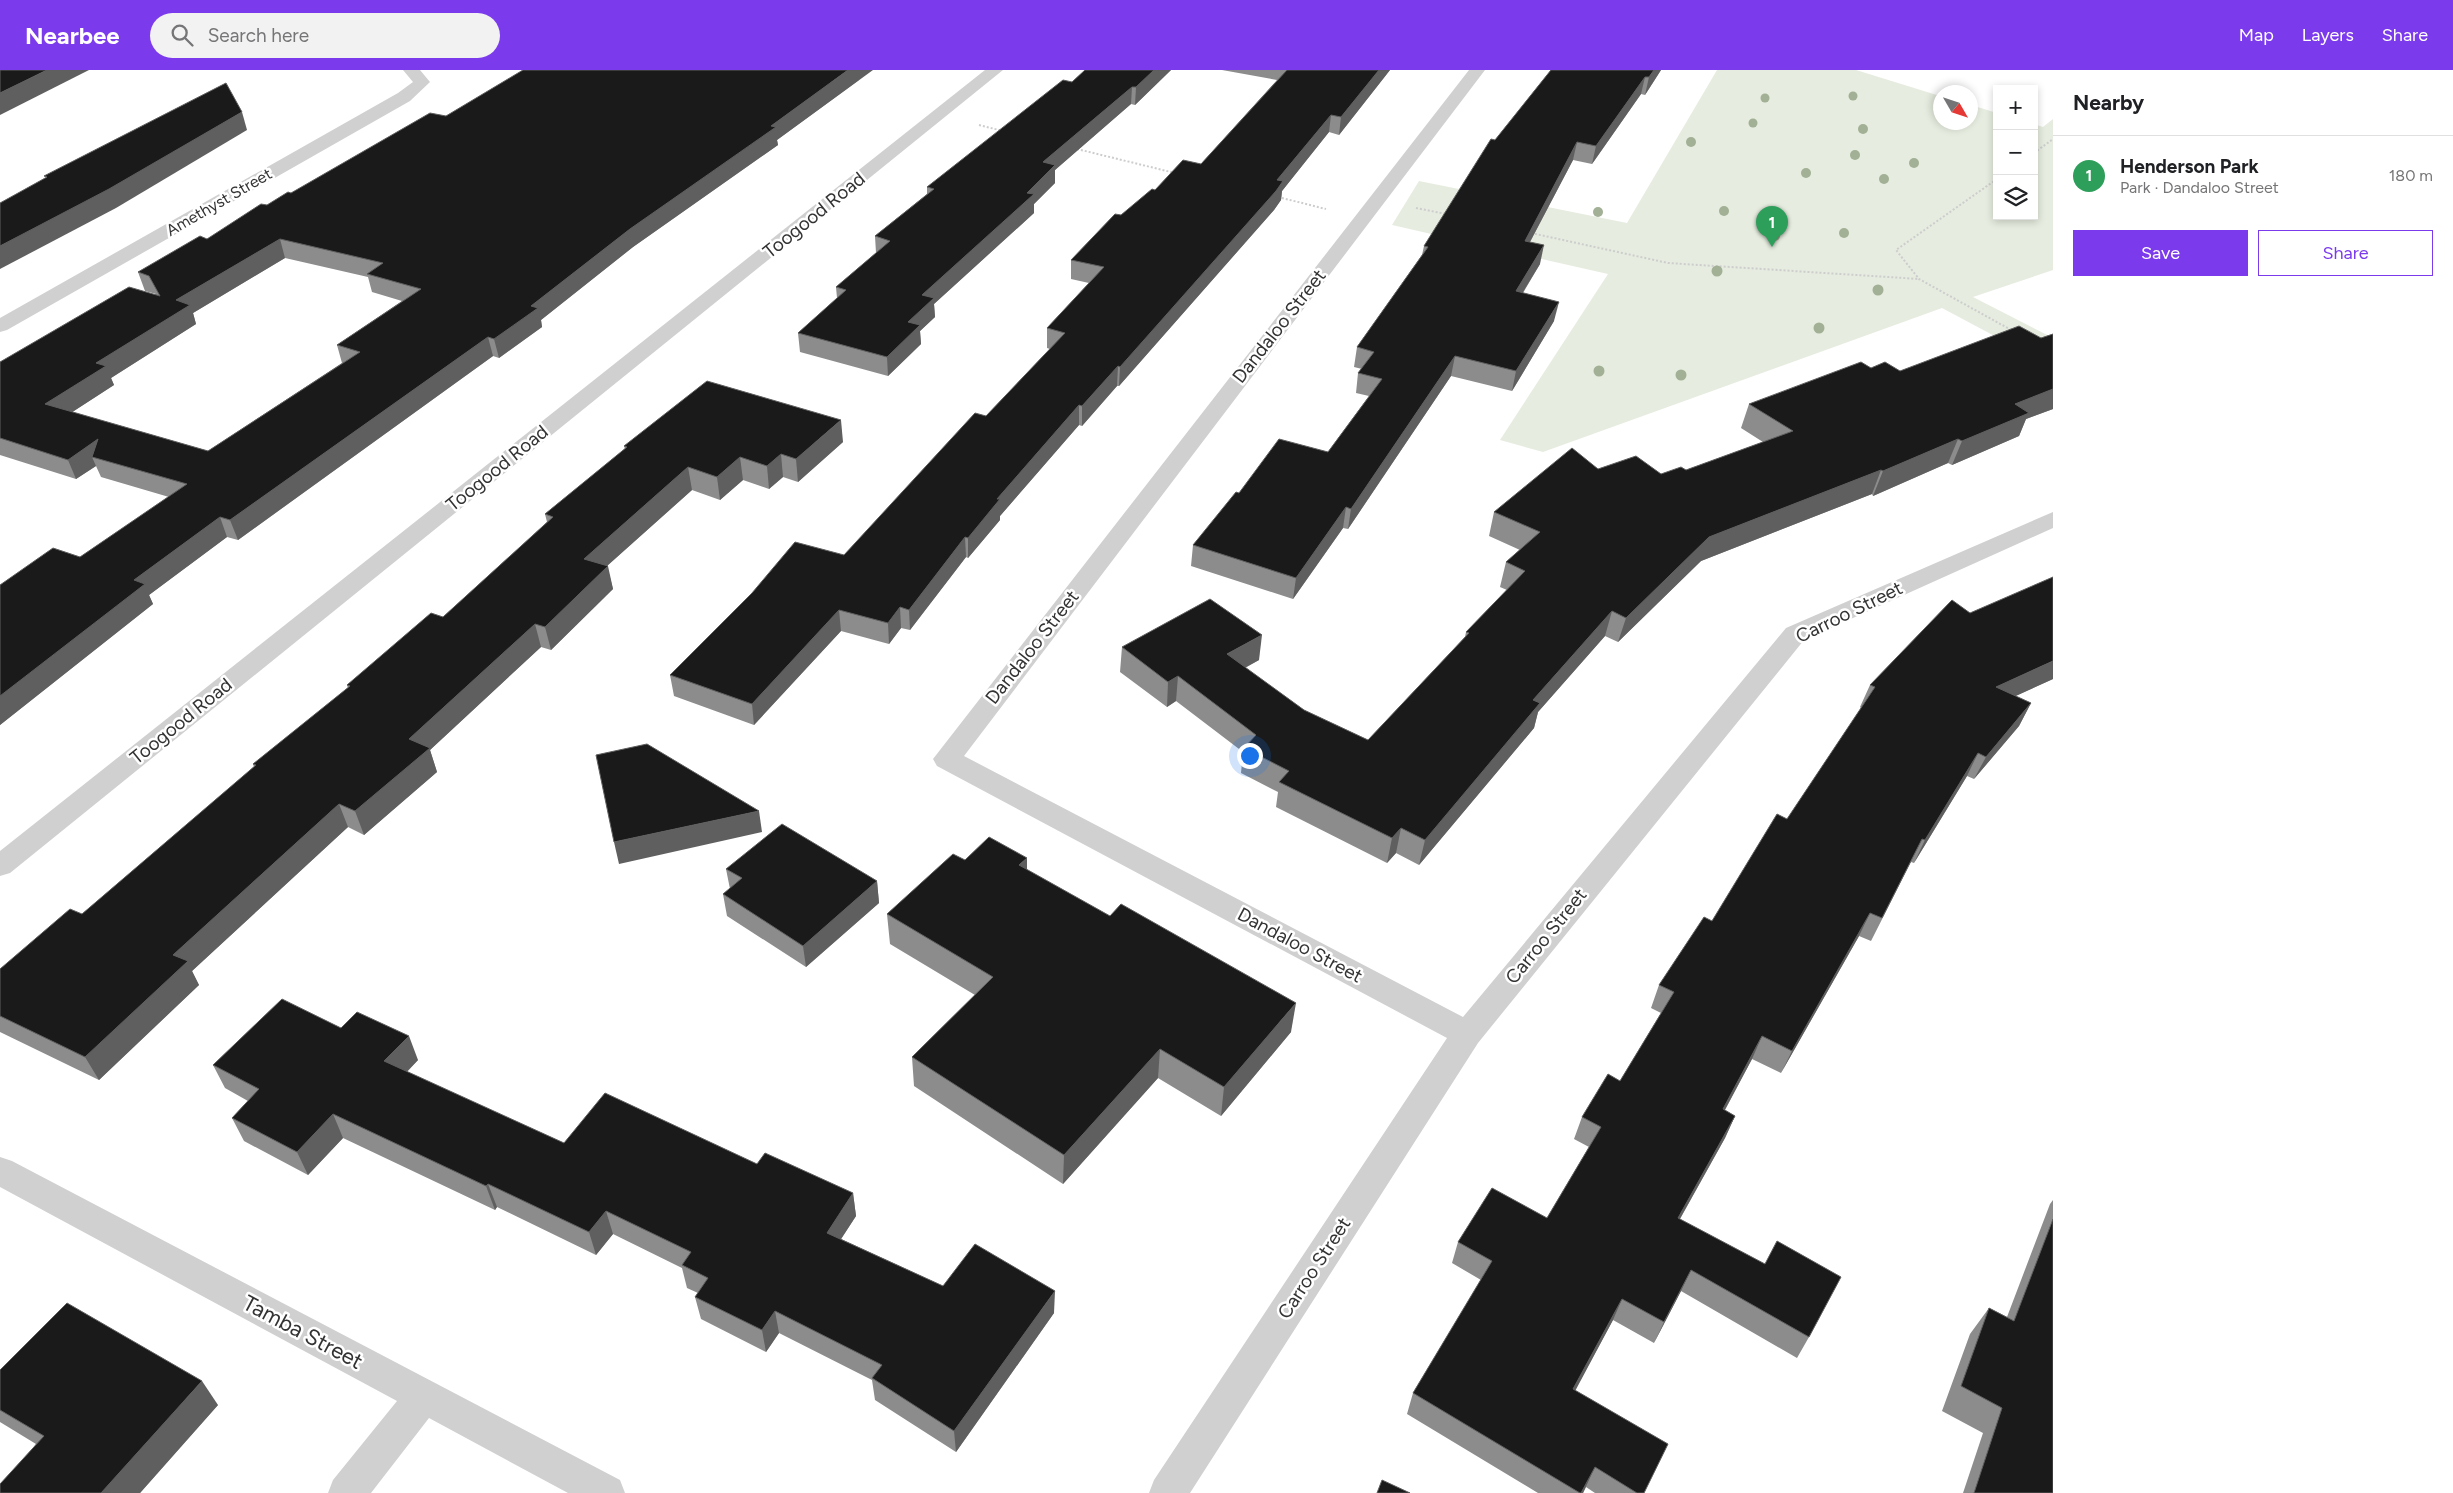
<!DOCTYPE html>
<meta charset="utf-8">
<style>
:root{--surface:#fff;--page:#f2f2f2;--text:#202124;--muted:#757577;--line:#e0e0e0;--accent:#7c3aed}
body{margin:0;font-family:Figtree,sans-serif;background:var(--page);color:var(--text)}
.controls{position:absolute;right:15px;top:15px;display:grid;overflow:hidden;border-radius:0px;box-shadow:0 2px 8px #0003}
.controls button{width:45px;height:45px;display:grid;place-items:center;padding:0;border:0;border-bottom:1px solid var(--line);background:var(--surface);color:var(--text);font:25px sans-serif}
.compass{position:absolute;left:1933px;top:15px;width:45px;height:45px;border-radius:50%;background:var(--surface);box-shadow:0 2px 8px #0003;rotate:129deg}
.you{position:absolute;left:1249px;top:685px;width:18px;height:18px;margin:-12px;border:4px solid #fff;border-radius:50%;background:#1a73e8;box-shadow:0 0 0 8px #1a73e833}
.badge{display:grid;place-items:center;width:32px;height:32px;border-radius:50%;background:var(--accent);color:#fff;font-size:16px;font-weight:700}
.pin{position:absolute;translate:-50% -41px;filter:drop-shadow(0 1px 2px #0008)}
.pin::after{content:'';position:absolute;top:26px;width:18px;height:15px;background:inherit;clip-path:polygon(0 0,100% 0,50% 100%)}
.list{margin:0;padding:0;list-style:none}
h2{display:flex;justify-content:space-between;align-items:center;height:65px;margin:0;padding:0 20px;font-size:21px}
h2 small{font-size:16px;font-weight:400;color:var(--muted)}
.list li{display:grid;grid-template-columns:32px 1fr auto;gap:15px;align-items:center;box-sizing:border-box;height:80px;padding:0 20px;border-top:1px solid var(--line)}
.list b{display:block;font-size:19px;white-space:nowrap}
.list p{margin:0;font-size:16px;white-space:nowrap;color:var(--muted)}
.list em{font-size:16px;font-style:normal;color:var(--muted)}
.actions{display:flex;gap:10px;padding:15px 20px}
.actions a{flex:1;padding:11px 0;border:1px solid var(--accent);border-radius:0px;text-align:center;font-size:18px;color:var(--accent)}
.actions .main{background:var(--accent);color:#fff}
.icon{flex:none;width:28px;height:28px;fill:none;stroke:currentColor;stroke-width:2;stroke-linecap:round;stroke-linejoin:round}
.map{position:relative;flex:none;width:2053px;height:1423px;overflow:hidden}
header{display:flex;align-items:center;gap:30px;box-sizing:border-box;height:70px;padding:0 25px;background:var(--accent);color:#fff}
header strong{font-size:24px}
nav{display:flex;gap:28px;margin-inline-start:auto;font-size:18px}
.search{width:350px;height:45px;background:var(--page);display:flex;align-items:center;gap:12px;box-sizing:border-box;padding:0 18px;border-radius:28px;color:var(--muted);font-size:19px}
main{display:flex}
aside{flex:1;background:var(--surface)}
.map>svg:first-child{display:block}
</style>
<header>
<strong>Nearbee</strong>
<div class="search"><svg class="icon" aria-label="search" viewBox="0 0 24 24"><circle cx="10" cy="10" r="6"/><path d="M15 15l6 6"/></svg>Search here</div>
<nav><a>Map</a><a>Layers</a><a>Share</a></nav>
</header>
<main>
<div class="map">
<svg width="2053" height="1423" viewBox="0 0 2053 1423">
<rect width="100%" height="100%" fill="#fff"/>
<polygon fill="#e6ecdf" points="1717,0 1856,0 1940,26 1940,52 1970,52 1971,35 1997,43 1997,146 2034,146 2034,54 2043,57 2053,49 2053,200 1973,227 2053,268 2053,297 1942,238 1543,382 1500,370 1608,204 1392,155 1419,111 1627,153"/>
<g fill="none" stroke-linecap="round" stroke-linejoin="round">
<g stroke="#cdcdcd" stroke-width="2" stroke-dasharray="2 2" stroke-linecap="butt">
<polyline points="979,55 1003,61"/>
<polyline points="1077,79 1175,103"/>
<polyline points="2034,83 2053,69"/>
<polyline points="1997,109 1896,180 1919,209 2013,261"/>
<polyline points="1278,127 1326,139"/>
<polyline points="1416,138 1446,144"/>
<polyline points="1531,163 1668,193 1919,209"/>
</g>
<g fill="#d0d0d0" fill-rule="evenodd">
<polygon points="403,0 420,0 430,12 410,31 7,260 0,262 0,248 398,23 413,12"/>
<polygon points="1469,0 1485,0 964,686 1463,947 1786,558 2053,442 2053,458 1804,570 1478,973 1190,1423 1149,1423 1154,1410 1447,968 937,696 933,689"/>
<polygon points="0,1087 12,1091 620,1410 625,1423 568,1423 429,1348 371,1423 328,1423 333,1410 397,1331 0,1117"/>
</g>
<polygon fill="#d0d0d0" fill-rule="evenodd" points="985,0 1003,0 10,803 0,806 0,781"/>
</g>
<g fill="#a2b095">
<circle cx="1853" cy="26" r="4.5"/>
<circle cx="1765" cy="28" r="4.5"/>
<circle cx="1753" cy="53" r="4.5"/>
<circle cx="1863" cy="59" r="5"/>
<circle cx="1691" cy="72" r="5"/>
<circle cx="1855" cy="85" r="5"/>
<circle cx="1914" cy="93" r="5"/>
<circle cx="1806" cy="103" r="5"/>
<circle cx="1884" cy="109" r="5"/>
<circle cx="1724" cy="141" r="5"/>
<circle cx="1598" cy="142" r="5"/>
<circle cx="1844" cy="163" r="5"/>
<circle cx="1775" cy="166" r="5"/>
<circle cx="1717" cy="201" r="5.5"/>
<circle cx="1878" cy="220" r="5.5"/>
<circle cx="1819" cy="258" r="5.5"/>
<circle cx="1599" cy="301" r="5.5"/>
<circle cx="1681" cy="305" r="5.5"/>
</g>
<g fill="#8c8c8c" fill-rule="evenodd">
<polygon points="1085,0 1171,0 1135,35 1131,34 1055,100 1055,113 1034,134 1034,143 934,234 935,247 920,261 921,274 888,306 800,282 798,263 837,228 836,217 876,183 875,166 927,124 927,117 1072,12"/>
<polygon points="1222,0 1390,0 1339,65 1329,62 1282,121 1281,130 1274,140 1119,316 1117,316 1082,356 1079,355 1000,446 1000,450 968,488 966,487 910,560 901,558 889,574 841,561 754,655 674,626 670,605 844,485 986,346 1050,279 1047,278 1047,258 1089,213 1071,209 1071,190 1121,145 1155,120 1201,94 1277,10"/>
<polygon points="1551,0 1661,0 1645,25 1641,24 1592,94 1573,90 1530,172 1540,194 1523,223 1554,251 1512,321 1451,306 1348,459 1343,458 1293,529 1191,496 1193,475 1239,423 1328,382 1369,326 1356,323 1358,303 1362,299 1354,297 1357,277 1422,185 1424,176 1495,70"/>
<path d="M859,10L777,70L778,75L633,177L541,250L542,257L499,288L493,286L238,470L227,467L149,525L153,534L0,655V515L80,487L169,427L101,407L96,396L76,409L0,385V292L156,224L145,221L138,202L207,169L291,123L446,46ZM285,188L368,207L372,222L402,231L337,275L342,293L208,381L72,342L114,315L111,308L196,254L193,243Z"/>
<polygon points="2053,264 2053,339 2026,349 2019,366 1952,395 1948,393 1873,426 1872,424 1701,491 1618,572 1605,566 1538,642 1534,658 1419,795 1396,783 1387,793 1276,737 1278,722 1241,703 1243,682 1176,631 1167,637 1120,602 1122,577 1259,590 1245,598 1304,640 1368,670 1465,567 1466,562 1507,520 1500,517 1506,492 1520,480 1489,466 1494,442 1598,399 1661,404 1686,400 1763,372 1741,358 1749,334 1871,298 1900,301 2041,268"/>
<polygon points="843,372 798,412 783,407 769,419 743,410 720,430 692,420 607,496 613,519 551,580 541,577 430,680 437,702 364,765 348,757 192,901 199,915 99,1010 0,962 0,899 82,844 254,697 253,694 348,618 347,615 443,547 547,452 545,444 625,379 624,376"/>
<polygon points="2053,609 2015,626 2031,633 2019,656 1974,709 1967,706 1914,793 1911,792 1871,871 1859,866 1781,1003 1752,989 1725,1040 1735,1046 1725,1068 1680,1149 1809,1267 1797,1288 1681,1221 1654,1273 1613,1250 1575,1320 1644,1423 1595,1423 1586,1417 1583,1423 1538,1423 1407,1344 1413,1323 1481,1210 1452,1193 1458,1172 1547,1148 1589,1077 1574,1069 1582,1047 1620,1011 1661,943 1651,938 1659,915 1712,851 1787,749 1861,638 1860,637 1870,615"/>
<polygon points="965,790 1027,800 1291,962 1221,1046 1158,1008 1063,1114 914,1016 912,987 975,925 890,874 887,844"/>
<polygon points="726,799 877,811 879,833 806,897 727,846 723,824 730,819"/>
<polygon points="341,958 418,990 407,1002 564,1073 757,1094 853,1123 856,1146 841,1169 943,1216 1054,1243 956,1382 875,1330 872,1310 779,1263 766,1282 701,1249 695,1227 698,1223 687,1218 682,1198 613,1164 596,1185 497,1137 495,1140 343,1068 308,1105 244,1071 232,1048 248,1031 225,1018 213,995"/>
<polygon points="2053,1130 2053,1423 1963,1423 1983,1363 1942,1341 1970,1264 1989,1238 2007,1247 2050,1134"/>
<polygon points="0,1300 218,1335 140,1423 0,1423 36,1374 0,1352"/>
</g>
<g fill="#5f5f5f">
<polygon points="47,0 89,0 0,45 0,23"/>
<polygon points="848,0 873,0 777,70 778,75 633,177 541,250 542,257 499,288 494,269 531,236 630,159"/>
<polygon points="1154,0 1171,0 1135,35 1136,17"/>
<polygon points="1379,0 1390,0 1339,65 1341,47"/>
<polygon points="1654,0 1661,0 1645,25 1649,7"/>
<polygon points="1645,7 1641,24 1592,94 1596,76"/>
<polygon points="1132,17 1131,34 1055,100 1055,113 1034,134 1034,143 934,234 935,247 920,261 921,274 888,306 887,287 922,225 1027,123 1043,92"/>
<polygon points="242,42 247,60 116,138 0,199 0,176"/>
<polygon points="1331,45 1329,62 1282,121 1281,130 1274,140 1119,316 1120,297 1277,110"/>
<polygon points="1577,72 1573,90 1521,189 1525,171"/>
<polygon points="280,169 285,188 193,243 196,254 111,308 114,315 54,354 45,334 176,230"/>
<polygon points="1544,175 1540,194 1512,240 1516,221"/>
<polygon points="1559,232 1554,251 1512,321 1516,301"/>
<polygon points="488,267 493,286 238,470 230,450"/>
<polygon points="1455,286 1451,306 1348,459 1351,439"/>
<polygon points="1118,296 1117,316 1082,356 1082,336"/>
<polygon points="2053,319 2053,339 2026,349 2019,366 1952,395 1962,371 2015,334"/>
<polygon points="1079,335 1079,355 1000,446 1000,450 968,488 968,468 997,429"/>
<polygon points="841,350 843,372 798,412 796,389"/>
<polygon points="98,369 92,387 96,396 76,409 68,390"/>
<polygon points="1958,369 1948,393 1873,426 1883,401"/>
<polygon points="781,384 783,407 769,419 767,396"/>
<polygon points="740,387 743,410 720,430 717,407"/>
<polygon points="688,397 692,420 589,512 584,489"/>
<polygon points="1881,400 1872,424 1701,491 1618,572 1626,548 1709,467"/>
<polygon points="1346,437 1343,458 1293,529 1296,508"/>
<polygon points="220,447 227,467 149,525 153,534 0,655 0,626 134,510"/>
<polygon points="965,467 966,487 910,560 909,540"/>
<polygon points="608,496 613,519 551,580 545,557"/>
<polygon points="900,537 901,558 889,574 888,553"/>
<polygon points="839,540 841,561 754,655 752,634"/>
<polygon points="1612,541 1605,566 1538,642 1534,658 1419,795 1425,770 1533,630"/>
<polygon points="535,554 541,577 430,680 437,702 364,765 355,741 409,669"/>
<polygon points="1262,565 1259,590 1224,609 1227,584"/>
<polygon points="2053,591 2053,609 1985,640 1996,617"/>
<polygon points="1178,606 1176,631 1167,637 1168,612"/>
<polygon points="2031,633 2019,656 1974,709 1986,687"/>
<polygon points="1978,683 1967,706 1914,793 1925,770"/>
<polygon points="339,734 348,757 192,901 199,915 99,1010 85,987 173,885"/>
<polygon points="759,741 762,762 619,794 614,772"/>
<polygon points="1401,758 1396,783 1387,793 1392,768"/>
<polygon points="1027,788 1027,818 1019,795"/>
<polygon points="877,811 879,833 806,897 803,876"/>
<polygon points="1870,843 1859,866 1781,1003 1792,981"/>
<polygon points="1296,933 1291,962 1221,1046 1224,1017"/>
<polygon points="409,966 418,990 394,1015 384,991"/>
<polygon points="1762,966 1752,989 1713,1062 1723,1039"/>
<polygon points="1160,979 1158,1008 1063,1114 1064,1085"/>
<polygon points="333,1044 343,1068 308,1105 297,1082"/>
<polygon points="1735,1046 1725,1068 1668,1170 1678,1148"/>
<polygon points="488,1114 497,1137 495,1140 486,1116"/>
<polygon points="853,1123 856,1146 830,1186 827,1163"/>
<polygon points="606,1141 613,1164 596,1185 589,1162"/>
<polygon points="1691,1200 1681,1221 1654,1273 1664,1252"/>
<polygon points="1055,1221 1054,1243 956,1382 954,1361"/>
<polygon points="1622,1229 1613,1250 1565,1340 1573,1319"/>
<polygon points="775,1241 779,1263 766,1282 762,1260"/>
<polygon points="202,1311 218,1335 140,1423 101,1423"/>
<polygon points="1595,1397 1583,1423 1581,1423"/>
</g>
<g fill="#1a1a1a" stroke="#5f5f5f" fill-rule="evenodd">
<polygon points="0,0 47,0 0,23"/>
<path d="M523,0H848L771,56L776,57L630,159L531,236L538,238L494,269L488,267L230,450L220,447L134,510L145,514L0,626V515L53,478L80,487L187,414L92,387L98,369L68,390L0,368V292L129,217L160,226L149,206L138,202L200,166L207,169L261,134L267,135L288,122L291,123L430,43L446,46ZM280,169L383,193L367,204L421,219L337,275L360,282L208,381L45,334L106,296L96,293L190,235L176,230Z"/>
<polygon points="1085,0 1154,0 1136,17 1132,17 1043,92 1055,95 1027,123 1034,124 922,225 934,228 908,252 920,255 887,287 798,263 846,220 836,217 890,171 875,166 934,119 927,117 1063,10 1072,12"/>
<polygon points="1287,0 1379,0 1341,47 1331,45 1277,110 1283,111 1276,121 1120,297 1118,296 1082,336 1079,335 997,429 1000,429 968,468 965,467 909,540 900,537 888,553 839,540 752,634 670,605 752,523 795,472 844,485 975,343 986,346 1065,263 1047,258 1104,197 1071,190 1115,144 1121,145 1152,119 1155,120 1183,90 1201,94"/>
<polygon points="1551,0 1654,0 1649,7 1645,7 1596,76 1577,72 1525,171 1544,175 1516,221 1559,232 1516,301 1455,286 1351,439 1346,437 1296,508 1193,475 1236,422 1239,423 1279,369 1328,382 1382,309 1358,303 1374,282 1357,277 1428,177 1424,176 1491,69 1495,70"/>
<polygon points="226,13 242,42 109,119 0,176 0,133 47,107 44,106"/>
<polygon points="2019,256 2041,268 2053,264 2053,319 2015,334 2029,343 1962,371 1958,369 1883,401 1881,400 1709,467 1626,548 1612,541 1533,630 1540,633 1425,770 1401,758 1392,768 1279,712 1289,701 1244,678 1256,665 1178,606 1168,612 1122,577 1210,529 1262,565 1227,584 1304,640 1368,670 1469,563 1466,562 1525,501 1506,492 1540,462 1494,442 1572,378 1598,399 1636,386 1661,404 1681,397 1686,400 1793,361 1749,334 1861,292 1871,298 1885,292 1900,301"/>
<polygon points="707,311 841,350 796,389 781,384 767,396 740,387 717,407 688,397 584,489 608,496 545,557 535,554 409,669 430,678 355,741 339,734 173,885 188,891 85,987 0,946 0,899 70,839 82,844 256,695 253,694 350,616 347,615 431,543 443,547 553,447 545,444 627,377 624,376"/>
<polygon points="2053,507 2053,591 1996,617 2031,633 1986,687 1978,683 1925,770 1922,769 1882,848 1870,843 1792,981 1762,966 1723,1039 1735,1046 1678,1148 1765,1194 1777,1171 1841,1207 1809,1267 1691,1200 1664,1252 1622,1229 1573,1319 1668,1374 1644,1423 1637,1423 1595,1397 1581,1423 1580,1423 1413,1323 1492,1191 1458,1172 1492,1118 1547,1148 1601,1057 1582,1047 1608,1004 1620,1011 1674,922 1659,915 1704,847 1712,851 1777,744 1787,749 1875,617 1870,615 1952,530 1970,543"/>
<polygon points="647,674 759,741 614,772 596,685"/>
<polygon points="782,754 877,811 803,876 723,824 742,808 726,799"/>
<polygon points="989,767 1027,788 1019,795 1110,846 1121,834 1296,933 1224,1017 1160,979 1064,1085 912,987 993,907 887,844 953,784 965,790"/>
<polygon points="282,929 341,958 357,942 409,966 384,991 564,1073 605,1023 757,1094 765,1083 853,1123 827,1163 943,1216 975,1174 1055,1221 954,1361 872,1308 882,1295 775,1241 762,1260 695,1227 708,1208 682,1195 691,1182 606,1141 589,1162 488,1114 486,1116 333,1044 297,1082 232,1048 259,1019 213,995"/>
<polygon points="2053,1149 2053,1423 1974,1423 2002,1338 1961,1316 1989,1238 2014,1251"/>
<polygon points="67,1233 202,1311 101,1423 0,1423 0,1414 44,1366 0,1340 0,1300"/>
<polygon points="1382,1410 1410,1423 1377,1423"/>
</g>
<g text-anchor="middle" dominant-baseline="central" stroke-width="5" stroke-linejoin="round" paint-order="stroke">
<g font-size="16" fill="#333" stroke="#fff">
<text transform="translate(219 132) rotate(-30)">Amethyst Street</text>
</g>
<g font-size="19" fill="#333" stroke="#fff">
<text transform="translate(814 145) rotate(-39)">Toogood Road</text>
<text transform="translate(1279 256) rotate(-52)">Dandaloo Street</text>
<text transform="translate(497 398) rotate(-39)">Toogood Road</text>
<text transform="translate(1849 542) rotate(-26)">Carroo Street</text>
<text transform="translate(1032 577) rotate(-52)">Dandaloo Street</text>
<text transform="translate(181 651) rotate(-39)">Toogood Road</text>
<text transform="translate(1546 866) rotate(-51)">Carroo Street</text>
<text transform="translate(1300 875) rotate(28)">Dandaloo Street</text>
<text transform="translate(1314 1198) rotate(-57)">Carroo Street</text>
</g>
<g font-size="22" fill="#333" stroke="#fff">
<text transform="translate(303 1262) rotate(28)">Tamba Street</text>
</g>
</g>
</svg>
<div class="controls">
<button>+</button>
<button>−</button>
<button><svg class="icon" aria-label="layers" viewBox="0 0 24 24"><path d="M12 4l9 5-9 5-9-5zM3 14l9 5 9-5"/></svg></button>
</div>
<svg class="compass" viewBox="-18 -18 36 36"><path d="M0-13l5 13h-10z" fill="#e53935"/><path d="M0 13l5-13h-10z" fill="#757577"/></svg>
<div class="you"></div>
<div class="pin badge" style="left:1772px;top:177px;background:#2e9e5b">1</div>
</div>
<aside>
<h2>Nearby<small></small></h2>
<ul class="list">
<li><span class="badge" style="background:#2e9e5b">1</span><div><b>Henderson Park</b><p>Park · Dandaloo Street</p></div><em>180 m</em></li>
</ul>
<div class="actions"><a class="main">Save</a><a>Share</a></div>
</aside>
</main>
